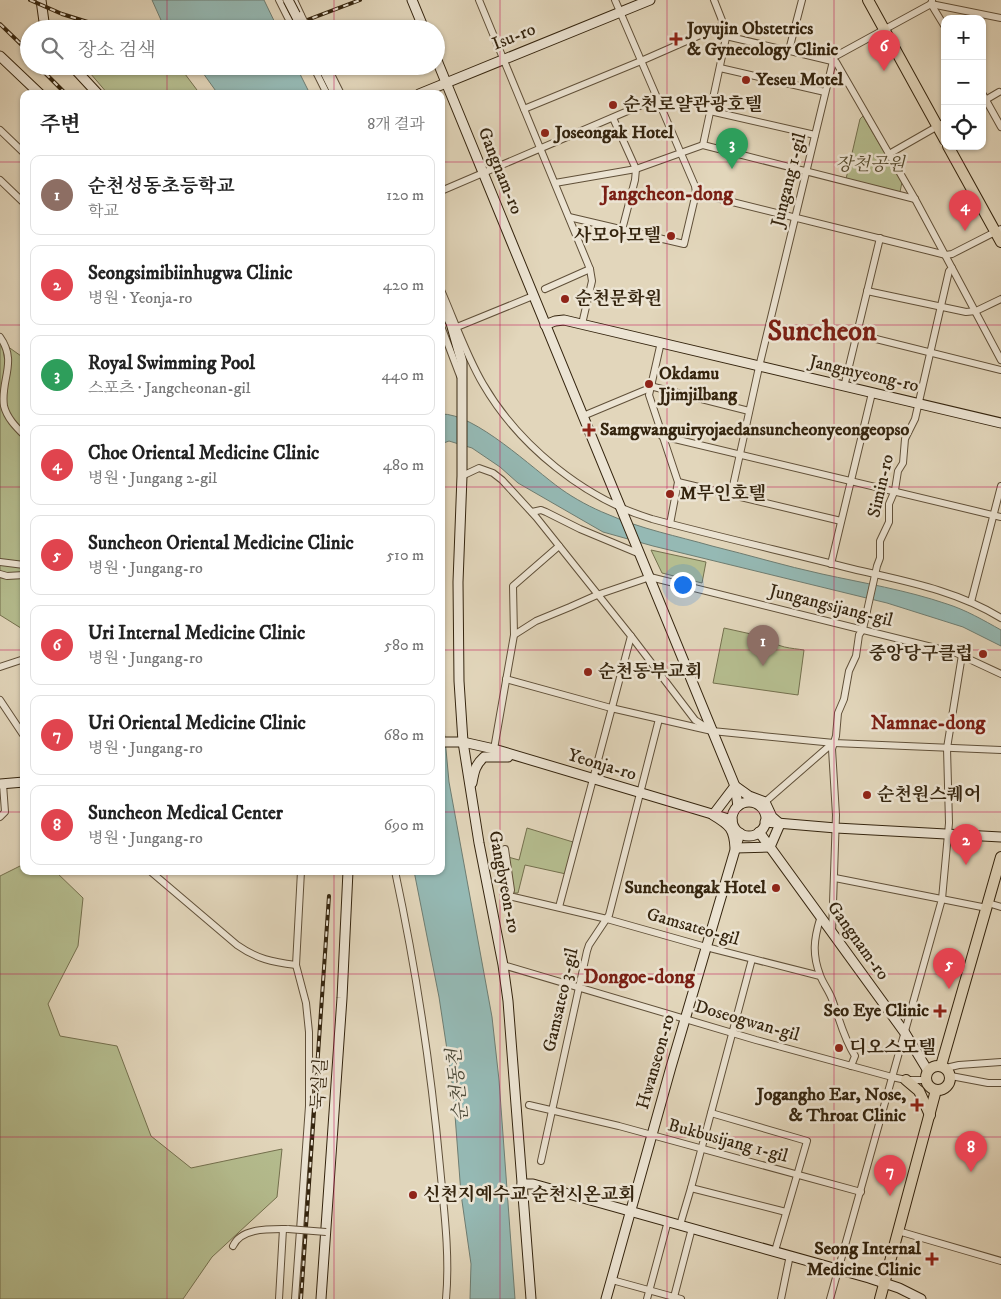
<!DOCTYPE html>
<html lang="ko">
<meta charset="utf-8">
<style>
:root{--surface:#fff;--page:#f6f6f6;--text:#222;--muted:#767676;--line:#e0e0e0;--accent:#8f2418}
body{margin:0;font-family:"IM FELL DW Pica","Noto Serif KR",serif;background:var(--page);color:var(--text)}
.controls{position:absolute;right:15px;top:15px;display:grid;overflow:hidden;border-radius:10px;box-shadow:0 1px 4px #0004}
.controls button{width:45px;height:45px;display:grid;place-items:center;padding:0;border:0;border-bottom:1px solid var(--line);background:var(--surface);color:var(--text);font:25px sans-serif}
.you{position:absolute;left:682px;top:584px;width:18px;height:18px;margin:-12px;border:4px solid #fff;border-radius:50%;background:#1a73e8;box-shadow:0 0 0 8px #1a73e833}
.badge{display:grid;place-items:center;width:32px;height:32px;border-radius:50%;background:var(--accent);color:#fff;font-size:16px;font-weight:700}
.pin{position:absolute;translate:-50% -41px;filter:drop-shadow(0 1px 2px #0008)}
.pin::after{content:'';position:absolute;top:26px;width:18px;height:15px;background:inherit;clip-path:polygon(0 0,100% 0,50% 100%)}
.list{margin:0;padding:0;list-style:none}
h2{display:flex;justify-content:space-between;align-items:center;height:65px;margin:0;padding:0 20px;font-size:21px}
h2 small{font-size:16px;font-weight:400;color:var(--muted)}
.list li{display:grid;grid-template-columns:32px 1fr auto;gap:15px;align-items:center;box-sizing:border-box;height:80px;margin:0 10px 10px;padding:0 10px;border:1px solid var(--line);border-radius:10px}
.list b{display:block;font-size:19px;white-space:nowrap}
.list p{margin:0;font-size:16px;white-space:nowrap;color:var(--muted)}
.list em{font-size:16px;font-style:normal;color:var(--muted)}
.icon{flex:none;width:28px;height:28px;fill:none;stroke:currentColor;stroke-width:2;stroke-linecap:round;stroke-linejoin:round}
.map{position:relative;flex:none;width:1001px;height:1299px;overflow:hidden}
.search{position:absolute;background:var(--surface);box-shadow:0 1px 4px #0004;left:20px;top:20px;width:425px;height:55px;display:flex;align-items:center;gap:12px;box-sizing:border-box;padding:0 18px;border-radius:28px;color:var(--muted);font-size:19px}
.panel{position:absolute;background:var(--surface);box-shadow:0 1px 4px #0004;left:20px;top:90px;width:425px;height:785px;border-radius:10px}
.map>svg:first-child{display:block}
</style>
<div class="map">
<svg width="1001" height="1299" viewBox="0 0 1001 1299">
<rect width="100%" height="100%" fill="#e2d6bb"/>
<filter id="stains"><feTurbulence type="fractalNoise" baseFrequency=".004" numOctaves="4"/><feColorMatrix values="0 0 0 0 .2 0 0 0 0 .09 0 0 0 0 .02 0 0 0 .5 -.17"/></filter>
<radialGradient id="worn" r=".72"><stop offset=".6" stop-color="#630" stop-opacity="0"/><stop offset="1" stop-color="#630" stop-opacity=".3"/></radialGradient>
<g fill="#b5bd8f" stroke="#74704e">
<polygon points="84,66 179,66 200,94 108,94"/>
<polygon points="863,116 902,182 900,192 846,179 860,119"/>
<polygon points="0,341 21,356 24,365 24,630 0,615"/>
<polygon points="651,550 706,562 702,583 662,573"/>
<path d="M724,628L769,638C776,648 792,648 804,650L798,695L713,683Z"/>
<polygon points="527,828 573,842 566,874 525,865 518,893 514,893 508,857 519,860"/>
<polygon points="24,864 24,871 55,871 83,898 78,946 48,1004 60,1036 117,1046 151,1136 191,1168 282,1149 277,1197 212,1257 183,1299 0,1299 0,876"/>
</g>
<g fill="#95b9b4" stroke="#6e7d72">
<polygon points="152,0 264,0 278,29 165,29"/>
<polygon points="198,66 296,66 310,94 218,94"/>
<path d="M441,414C475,413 533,469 561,489C575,499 592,508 607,514C641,529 677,536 712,546C749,555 785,566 822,574C863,583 906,590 947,604C966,610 983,620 1001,630V646L963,627L887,603L653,546L603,532L518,483L500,467L472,448L449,441L441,444Z"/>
<polygon points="441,695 449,782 492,1017 499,1080 515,1299 470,1299 471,1264 461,1194 453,1089 439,997 414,871 441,871"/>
</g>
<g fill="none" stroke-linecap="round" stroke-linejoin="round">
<g stroke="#605039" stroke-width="8">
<g id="street">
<polyline points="279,0 288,18 300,18 301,15 294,0"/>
<polyline points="479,0 590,269 592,281 582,324"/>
<polyline points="932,1 931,4 945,27"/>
<polyline points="726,36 836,62 915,199 952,268 949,271 915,419 905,439 903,463 898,471 895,490 889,504 889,522 880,541 880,558 877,566 863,629 859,635 856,656 849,671 844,699 838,713 836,736 832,749 836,815 832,933"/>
<polyline points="789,50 802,0"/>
<polyline points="313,66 327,94"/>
<polyline points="327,66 341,94"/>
<polyline points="720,68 825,92"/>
<polyline points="982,93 1001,127"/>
<polyline points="982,102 999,92"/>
<polyline points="524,109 641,61 723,25"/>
<polyline points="710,111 815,135"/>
<polyline points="613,118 636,169 635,180 622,230"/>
<polyline points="0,130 24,153"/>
<polyline points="703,145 727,33 714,0"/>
<polyline points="889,154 945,122"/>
<polyline points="0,180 24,203"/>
<polyline points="555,183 636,169 703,145 915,199"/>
<polyline points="441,191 658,98"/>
<polyline points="696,193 946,255 952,254 1001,229"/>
<polyline points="569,217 684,244 696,193 695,186 615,0"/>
<polyline points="952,268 1001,360"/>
<polyline points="545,289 590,269"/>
<path d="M441,290C455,322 466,355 483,384C519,446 585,499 652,519C719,537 786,552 853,569C904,581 956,590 1001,618"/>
<polyline points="867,291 966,312 976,311 1001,299"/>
<polyline points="441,326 460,376"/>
<polyline points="457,327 533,296"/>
<polyline points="856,334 1001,370"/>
<path d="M0,337C18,362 0,380 4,406C7,418 16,427 24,435"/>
<polyline points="661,342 649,395 678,482 670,524"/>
<polyline points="650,386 749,411"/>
<polyline points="844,387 880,238"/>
<polyline points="583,416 650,388"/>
<polyline points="662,436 1001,517"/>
<polyline points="462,476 479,468 493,473 502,480 536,517 631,636 559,907"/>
<polyline points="678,482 841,521"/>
<polyline points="731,495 759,367 834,57 931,4 1001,18"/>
<polyline points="532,512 541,510 546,512 580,529 640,554"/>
<polyline points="0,562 24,565"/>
<polyline points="831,564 872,393"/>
<polyline points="0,574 7,576 24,575"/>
<polyline points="971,602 1001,486"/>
<polyline points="514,635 513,586 559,546"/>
<polyline points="631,636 695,720 707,728"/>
<polyline points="0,667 24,659"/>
<polyline points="506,679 611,708 712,731 834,743 1001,750"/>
<polyline points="0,700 24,736"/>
<polyline points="494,749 514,635 536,621 570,607 597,595 650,577 956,653 1001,674"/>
<polyline points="759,806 765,802 827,748 834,743"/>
<polyline points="0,817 5,812 3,784"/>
<polyline points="505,849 511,890 509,896 607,919 706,947 820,976"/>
<path d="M150,871L237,945C257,959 272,962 296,965"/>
<path d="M395,871C416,969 431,1068 440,1167C444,1210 450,1255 446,1299"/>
<polyline points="835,878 987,908"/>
<polyline points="988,903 1001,907"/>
<path d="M820,919C814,939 812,954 820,975C823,984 830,992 833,1002C840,1021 844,1039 855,1056L851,1066"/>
<polyline points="503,965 756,1040 892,1077 906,1080 926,1080"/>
<polyline points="946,1068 959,1065 1001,1062"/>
<polyline points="951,1076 988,1083 1001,1083"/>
<polyline points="529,1105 619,1126 861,1192"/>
<polyline points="711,1113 807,1141 775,1251"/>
<polyline points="541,1161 587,951 589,945 609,915 659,719"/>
<polyline points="691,1188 786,1212"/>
<polyline points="680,1225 691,1188 752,959"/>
<polyline points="898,1231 1001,1261"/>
<path d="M233,1246C241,1228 268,1229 286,1229"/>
<polyline points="612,1280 681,1299"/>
<polyline points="674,1297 692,1228"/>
<polyline points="279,1299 283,1229"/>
<polyline points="295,1299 309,1106 309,1032 306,1003 296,965 301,871"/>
<polyline points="647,1299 668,1221"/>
<polyline points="781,1299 790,1255"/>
<polyline points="830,1299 942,899 949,823 947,748 962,655"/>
</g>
</g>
<g stroke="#34240e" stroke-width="11">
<g id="secondary">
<polyline points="41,0 45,29"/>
<polyline points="412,0 424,29"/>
<polyline points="0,56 40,94"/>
<polyline points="436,58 735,786 738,806"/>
<polyline points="72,66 98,94"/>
<polyline points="322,66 336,94"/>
<polyline points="419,94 650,0"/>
<polyline points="441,303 451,323 462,362 462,476 458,582 459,681 463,742 479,843 503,965 508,1001 531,1299"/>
<polyline points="545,325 555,321 564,320 1001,423"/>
<polyline points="441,742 463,742 494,749 732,820"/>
<path d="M472,783C474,772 475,765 484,757H508"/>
<polyline points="0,784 24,782"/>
<path d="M735,786L749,796L765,802L772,817L780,824L770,847L735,848C734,829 730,825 713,815Z"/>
<circle cx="749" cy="819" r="17"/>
<polyline points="765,822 836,828 1001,837"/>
<polyline points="759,832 905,1033 928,1071"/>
<polyline points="522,1184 533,1184 869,1278 899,1288 921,1299"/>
<polyline points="321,1299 342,998 348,871"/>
<polyline points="606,1299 671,1067 740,833"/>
</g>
</g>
<g stroke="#34240e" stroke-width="12">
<g id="primary">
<polyline points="868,0 945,140"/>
<polyline points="948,146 1001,242"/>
<circle cx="938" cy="1078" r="12"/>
<polyline points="941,1066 1001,857"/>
<polyline points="906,1080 919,1091 930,1115"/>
<polyline points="880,1299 936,1090"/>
</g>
</g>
<use href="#street" stroke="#ece4d3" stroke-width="6"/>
<use href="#secondary" stroke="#ece4d3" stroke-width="9"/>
<use href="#primary" stroke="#e2d6bb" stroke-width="10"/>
<g stroke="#34240e" stroke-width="4">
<g id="rail">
<polyline points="30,0 62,14 110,29"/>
<polyline points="0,24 29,52"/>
<polyline points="270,29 294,25 360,0"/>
<polyline points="38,66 66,94"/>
<polyline points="301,1299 329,896"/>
</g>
</g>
<use href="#rail" stroke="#ece4d3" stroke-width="2" stroke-dasharray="5.5" stroke-linecap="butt"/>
<g stroke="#605039" stroke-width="8" stroke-linecap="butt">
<g id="street-bridge">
<polyline points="301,15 308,29"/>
<polyline points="288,1229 326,1232"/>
</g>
</g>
<g stroke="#34240e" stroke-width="11" stroke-linecap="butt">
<polyline id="secondary-bridge" points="288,0 303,29"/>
</g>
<use href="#street-bridge" stroke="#ece4d3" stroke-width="6"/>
<use href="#secondary-bridge" stroke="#ece4d3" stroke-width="9"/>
</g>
<path fill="none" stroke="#c2185b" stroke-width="1" stroke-opacity="0.55" d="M167,0V29M334,0V29M500,0V1299M667,0V1299M834,0V1299M167,66V94M334,66V94M0,162H24M441,162H1001M0,325H24M441,325H1001M0,487H24M441,487H1001M0,650H24M441,650H1001M0,812H24M441,812H1001M167,871V1299M334,871V1299M0,974H1001M0,1137H1001"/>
<g fill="#8f2418" stroke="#ece4d3" stroke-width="2">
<path d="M673.5 31.5h5v5h5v5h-5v5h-5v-5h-5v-5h5z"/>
<circle cx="746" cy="80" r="5"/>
<circle cx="613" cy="105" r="5"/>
<circle cx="545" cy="133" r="5"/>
<circle cx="671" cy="236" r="5"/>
<circle cx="565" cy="299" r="5"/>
<circle cx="649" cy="384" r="5"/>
<path d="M586.5 422.5h5v5h5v5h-5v5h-5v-5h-5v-5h5z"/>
<circle cx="670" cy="494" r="5"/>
<circle cx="983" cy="654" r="5"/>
<circle cx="588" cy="672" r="5"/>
<circle cx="867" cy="795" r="5"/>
<circle cx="776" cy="888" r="5"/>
<path d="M937.5 1003.5h5v5h5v5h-5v5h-5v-5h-5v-5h5z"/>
<circle cx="839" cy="1048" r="5"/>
<path d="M914.5 1097.5h5v5h5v5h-5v5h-5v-5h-5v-5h5z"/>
<circle cx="413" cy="1195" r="5"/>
<path d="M929.5 1251.5h5v5h5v5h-5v5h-5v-5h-5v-5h5z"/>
</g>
<g text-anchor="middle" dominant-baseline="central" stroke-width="5" stroke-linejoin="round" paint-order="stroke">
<g font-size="18" font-weight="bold" fill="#34240e" stroke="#ece4d3" text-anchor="start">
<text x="687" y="29">Joyujin Obstetrics<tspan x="687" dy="21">&amp; Gynecology Clinic</tspan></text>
<text x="756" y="80">Yeseu Motel</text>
<text x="623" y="105">순천로얄관광호텔</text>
<text x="555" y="133">Joseongak Hotel</text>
<text x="661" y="236" text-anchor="end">사모아모텔</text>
<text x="575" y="299">순천문화원</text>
<text x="659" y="374">Okdamu<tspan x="659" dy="21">Jjimjilbang</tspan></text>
<text x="600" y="430">Samgwanguiryojaedansuncheonyeongeopso</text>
<text x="680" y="494">M무인호텔</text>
<text x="973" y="654" text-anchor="end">중앙당구클럽</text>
<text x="598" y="672">순천동부교회</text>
<text x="877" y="795">순천원스퀘어</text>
<text x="766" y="888" text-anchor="end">Suncheongak Hotel</text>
<text x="929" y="1011" text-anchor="end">Seo Eye Clinic</text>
<text x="849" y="1048">디오스모텔</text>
<text x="906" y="1095" text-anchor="end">Jogangho Ear, Nose,<tspan x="906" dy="21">&amp; Throat Clinic</tspan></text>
<text x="423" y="1195">신천지예수교 순천시온교회</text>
<text x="921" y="1249" text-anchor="end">Seong Internal<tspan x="921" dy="21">Medicine Clinic</tspan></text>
</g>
<g font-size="18" fill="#34240e" stroke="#ece4d3">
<text transform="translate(514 37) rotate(-22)">Isu-ro</text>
<text transform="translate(500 171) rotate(68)">Gangnam-ro</text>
<text transform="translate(789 180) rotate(-76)">Jungang 1-gil</text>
<text transform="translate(864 374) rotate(13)">Jangmyeong-ro</text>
<text transform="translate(881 486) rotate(-77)">Simin-ro</text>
<text transform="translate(831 606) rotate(14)">Jungangsijang-gil</text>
<text transform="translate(602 765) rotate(17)">Yeonja-ro</text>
<text transform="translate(504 882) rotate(79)">Gangbyeon-ro</text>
<text transform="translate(693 927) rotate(16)">Gamsateo-gil</text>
<text transform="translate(858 941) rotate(54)">Gangnam-ro</text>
<text transform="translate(561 1000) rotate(-77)">Gamsateo 3-gil</text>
<text transform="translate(747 1021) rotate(16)">Doseogwan-gil</text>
<text transform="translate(656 1062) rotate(-74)">Hwanseon-ro</text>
<text transform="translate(320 1084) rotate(-86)">둑실길</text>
<text transform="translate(728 1141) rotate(15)">Bukbusijang 1-gil</text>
</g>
<g font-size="18" font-style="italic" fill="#544a2e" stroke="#ece4d3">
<text x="870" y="165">장천공원</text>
</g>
<g font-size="19" font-style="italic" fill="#4c4938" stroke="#ece4d3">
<text transform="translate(458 1085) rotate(-96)">순천동천</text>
</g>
<g font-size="20" font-weight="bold" fill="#7a1f14" stroke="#ece4d3">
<text x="667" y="194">Jangcheon-dong</text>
<text x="928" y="723">Namnae-dong</text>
<text x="639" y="977">Dongoe-dong</text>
</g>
<g font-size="28" font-weight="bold" fill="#7a1f14" stroke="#ece4d3">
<text x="822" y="331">Suncheon</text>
</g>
</g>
<rect width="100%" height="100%" filter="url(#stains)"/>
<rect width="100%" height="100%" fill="url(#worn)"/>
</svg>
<div class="controls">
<button>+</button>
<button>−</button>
<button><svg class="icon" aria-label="locate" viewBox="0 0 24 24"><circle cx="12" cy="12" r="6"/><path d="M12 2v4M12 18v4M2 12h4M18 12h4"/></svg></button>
</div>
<div class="you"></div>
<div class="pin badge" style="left:763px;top:666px;background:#8d6e63">1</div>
<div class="pin badge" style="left:966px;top:865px;background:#e0444e">2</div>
<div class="pin badge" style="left:732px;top:169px;background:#2e9e5b">3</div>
<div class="pin badge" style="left:965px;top:231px;background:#e0444e">4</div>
<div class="pin badge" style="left:949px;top:989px;background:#e0444e">5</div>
<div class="pin badge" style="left:884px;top:71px;background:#e0444e">6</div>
<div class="pin badge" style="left:890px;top:1196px;background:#e0444e">7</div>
<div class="pin badge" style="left:971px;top:1172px;background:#e0444e">8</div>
<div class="search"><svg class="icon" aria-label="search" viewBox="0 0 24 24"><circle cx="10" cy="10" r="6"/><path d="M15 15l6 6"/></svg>장소 검색</div>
<section class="panel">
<h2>주변<small>8개 결과</small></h2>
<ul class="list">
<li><span class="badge" style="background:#8d6e63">1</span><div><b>순천성동초등학교</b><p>학교</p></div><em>120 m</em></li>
<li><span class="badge" style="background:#e0444e">2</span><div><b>Seongsimibiinhugwa Clinic</b><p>병원 · Yeonja-ro</p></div><em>420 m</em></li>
<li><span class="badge" style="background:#2e9e5b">3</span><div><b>Royal Swimming Pool</b><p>스포츠 · Jangcheonan-gil</p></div><em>440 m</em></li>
<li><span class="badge" style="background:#e0444e">4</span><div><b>Choe Oriental Medicine Clinic</b><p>병원 · Jungang 2-gil</p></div><em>480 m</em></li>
<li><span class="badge" style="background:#e0444e">5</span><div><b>Suncheon Oriental Medicine Clinic</b><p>병원 · Jungang-ro</p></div><em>510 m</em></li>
<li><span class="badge" style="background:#e0444e">6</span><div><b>Uri Internal Medicine Clinic</b><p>병원 · Jungang-ro</p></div><em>580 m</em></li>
<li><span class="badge" style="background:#e0444e">7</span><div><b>Uri Oriental Medicine Clinic</b><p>병원 · Jungang-ro</p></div><em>680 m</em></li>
<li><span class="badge" style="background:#e0444e">8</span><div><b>Suncheon Medical Center</b><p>병원 · Jungang-ro</p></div><em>690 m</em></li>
</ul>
</section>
</div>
